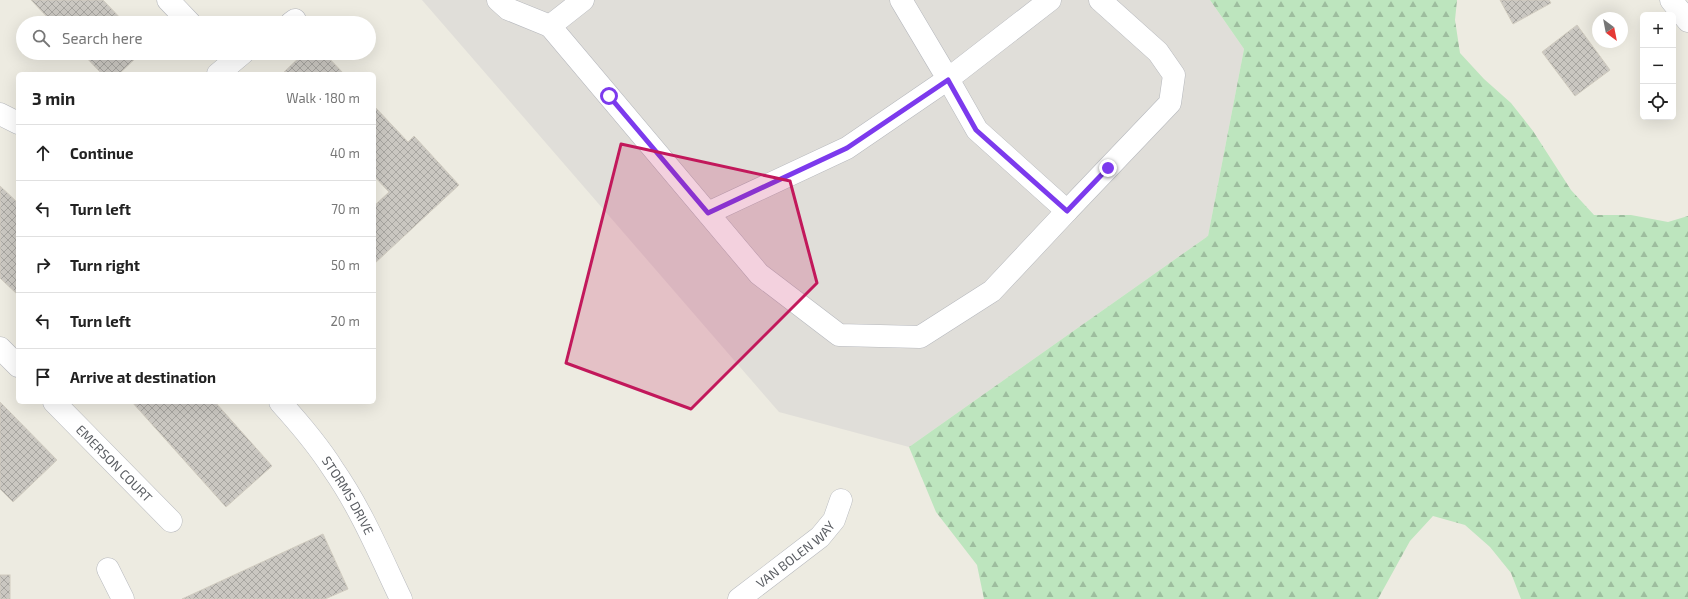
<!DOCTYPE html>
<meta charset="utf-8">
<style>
:root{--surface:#fff;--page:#f2f2f2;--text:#222;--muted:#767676;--line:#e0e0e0}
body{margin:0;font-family:"Exo 2",sans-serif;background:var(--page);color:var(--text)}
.controls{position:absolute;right:12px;top:12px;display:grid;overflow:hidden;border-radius:6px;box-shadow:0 4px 16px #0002}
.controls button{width:36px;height:36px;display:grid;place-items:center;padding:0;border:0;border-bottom:1px solid var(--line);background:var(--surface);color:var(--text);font:20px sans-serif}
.compass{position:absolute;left:1592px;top:12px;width:36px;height:36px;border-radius:50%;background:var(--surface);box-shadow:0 4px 16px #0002;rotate:148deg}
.stop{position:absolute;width:12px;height:12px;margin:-9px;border:3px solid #7c3aed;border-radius:50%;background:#fff}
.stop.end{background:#7c3aed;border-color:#fff;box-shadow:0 1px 4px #0008}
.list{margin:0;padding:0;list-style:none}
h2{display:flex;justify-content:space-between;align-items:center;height:52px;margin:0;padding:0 16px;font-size:17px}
h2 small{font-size:13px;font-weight:400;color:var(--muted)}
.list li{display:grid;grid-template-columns:26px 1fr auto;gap:12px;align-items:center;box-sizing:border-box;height:56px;padding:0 16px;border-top:1px solid var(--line)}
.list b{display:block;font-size:15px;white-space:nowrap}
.list em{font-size:13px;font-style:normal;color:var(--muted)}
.icon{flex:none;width:22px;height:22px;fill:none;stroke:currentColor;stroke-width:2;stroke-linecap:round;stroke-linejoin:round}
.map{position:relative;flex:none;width:1688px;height:599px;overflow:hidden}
.search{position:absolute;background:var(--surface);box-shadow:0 4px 16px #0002;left:16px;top:16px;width:360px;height:44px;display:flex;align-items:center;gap:10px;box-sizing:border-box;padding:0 14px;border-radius:22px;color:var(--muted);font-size:15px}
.panel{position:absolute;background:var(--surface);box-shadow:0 4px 16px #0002;left:16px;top:72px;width:360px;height:332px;border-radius:6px}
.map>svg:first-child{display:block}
</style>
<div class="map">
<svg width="1688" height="599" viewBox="0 0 1688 599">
<defs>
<pattern id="forest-firs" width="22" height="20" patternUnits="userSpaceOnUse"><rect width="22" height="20" fill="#bde5be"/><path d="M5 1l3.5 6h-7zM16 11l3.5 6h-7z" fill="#9dbd9e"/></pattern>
<pattern id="building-cross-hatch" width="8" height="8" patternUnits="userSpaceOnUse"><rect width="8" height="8" fill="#cac7c1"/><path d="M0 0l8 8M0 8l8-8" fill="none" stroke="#a7a5a0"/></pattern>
</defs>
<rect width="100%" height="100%" fill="#edebe1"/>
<polygon fill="#e0ded9" points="422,0 1210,0 1244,49 1208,236 909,447 779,412"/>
<polygon fill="url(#forest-firs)" points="1210,0 1457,0 1455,20 1460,53 1484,79 1511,103 1533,131 1571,190 1594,215 1631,215 1668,222 1688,216 1688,599 1521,599 1511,573 1490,547 1465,525 1433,516 1410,541 1378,599 984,599 977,565 936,512 909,447 1208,236 1244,49"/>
<g fill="url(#building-cross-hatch)" stroke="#d1ccc0">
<polygon points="31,0 103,0 125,23 53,23"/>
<polygon points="1500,0 1549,0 1551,3 1513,24"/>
<polygon points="1577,25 1610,70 1575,96 1542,52"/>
<polygon points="82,53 141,53 119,74 102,74"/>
<polygon points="304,53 324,53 344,74 282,74"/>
<polygon points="374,106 408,142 414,136 459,185 374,264 374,206 389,192 374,176"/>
<polygon points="0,186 18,203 18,295 0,278"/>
<polygon points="0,402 57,460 13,502 0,489"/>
<polygon points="132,402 215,402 272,466 226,507"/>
<polygon points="323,534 348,589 325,599 182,599"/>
<rect x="0" y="575" width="10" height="24"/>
</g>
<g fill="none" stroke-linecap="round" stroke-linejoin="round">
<g stroke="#b7b9be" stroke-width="23">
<g id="minor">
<polyline points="168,0 190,23"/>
<polyline points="498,0 508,9 550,26 583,0"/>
<polyline points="1671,0 1688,21"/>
<polyline points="291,23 295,20"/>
<polyline points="550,26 759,274 839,335 920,337 992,291 1067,211 977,130 948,79 1050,0"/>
<polyline points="218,74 243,53"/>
<polyline points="0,114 18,123"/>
<polyline points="1067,211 1170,103 1174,75 1158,52 1100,0"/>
<polyline points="708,213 847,148 948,79 901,0"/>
<polyline points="0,348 18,366"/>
<path id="s1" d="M54,402L171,521"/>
<path id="s2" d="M280,402C299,423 318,445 333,469C361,509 380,555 401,599"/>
<polyline points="108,569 123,599"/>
<path id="s3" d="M739,599L820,537L834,520L841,500"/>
</g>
</g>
<use href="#minor" stroke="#fff" stroke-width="22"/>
</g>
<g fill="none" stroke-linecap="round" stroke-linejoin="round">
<polyline stroke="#7c3aed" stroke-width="5" points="609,96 708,213 847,148 948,80 976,130 1067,211 1108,168"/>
</g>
<path fill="#c2185b" fill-opacity="0.2" stroke="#c2185b" stroke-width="3" stroke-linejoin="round" d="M621,144L790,181L817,283L691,409L566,363Z"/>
<g text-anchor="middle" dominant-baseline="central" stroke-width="3" stroke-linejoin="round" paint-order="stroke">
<g font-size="13" fill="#5a5d62" stroke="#fff">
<text stroke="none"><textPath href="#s1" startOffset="86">EMERSON COURT</textPath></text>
<text stroke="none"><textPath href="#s2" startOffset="116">STORMS DRIVE</textPath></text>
<text stroke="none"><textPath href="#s3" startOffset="72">VAN BOLEN WAY</textPath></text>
</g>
</g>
</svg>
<div class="controls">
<button>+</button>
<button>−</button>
<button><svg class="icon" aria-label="locate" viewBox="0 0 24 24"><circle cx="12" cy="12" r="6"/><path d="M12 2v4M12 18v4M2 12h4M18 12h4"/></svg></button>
</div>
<svg class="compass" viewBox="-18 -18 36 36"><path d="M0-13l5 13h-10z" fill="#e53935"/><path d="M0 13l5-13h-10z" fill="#767676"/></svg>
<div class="stop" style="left:609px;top:96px"></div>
<div class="stop end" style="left:1108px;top:168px"></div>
<div class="search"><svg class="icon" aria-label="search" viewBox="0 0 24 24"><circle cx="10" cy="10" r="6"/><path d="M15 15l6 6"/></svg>Search here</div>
<section class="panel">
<h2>3 min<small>Walk · 180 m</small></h2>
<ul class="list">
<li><svg class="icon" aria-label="ahead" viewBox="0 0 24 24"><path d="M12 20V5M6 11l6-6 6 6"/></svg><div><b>Continue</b></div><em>40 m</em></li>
<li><svg class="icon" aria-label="left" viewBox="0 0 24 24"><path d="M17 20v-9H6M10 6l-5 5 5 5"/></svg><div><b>Turn left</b></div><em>70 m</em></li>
<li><svg class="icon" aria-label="right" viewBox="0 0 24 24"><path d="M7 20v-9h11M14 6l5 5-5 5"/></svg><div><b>Turn right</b></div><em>50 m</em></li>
<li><svg class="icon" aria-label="left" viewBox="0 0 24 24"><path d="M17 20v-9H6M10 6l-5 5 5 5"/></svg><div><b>Turn left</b></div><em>20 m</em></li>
<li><svg class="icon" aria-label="arrive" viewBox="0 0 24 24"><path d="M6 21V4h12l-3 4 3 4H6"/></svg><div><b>Arrive at destination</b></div></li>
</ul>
</section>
</div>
